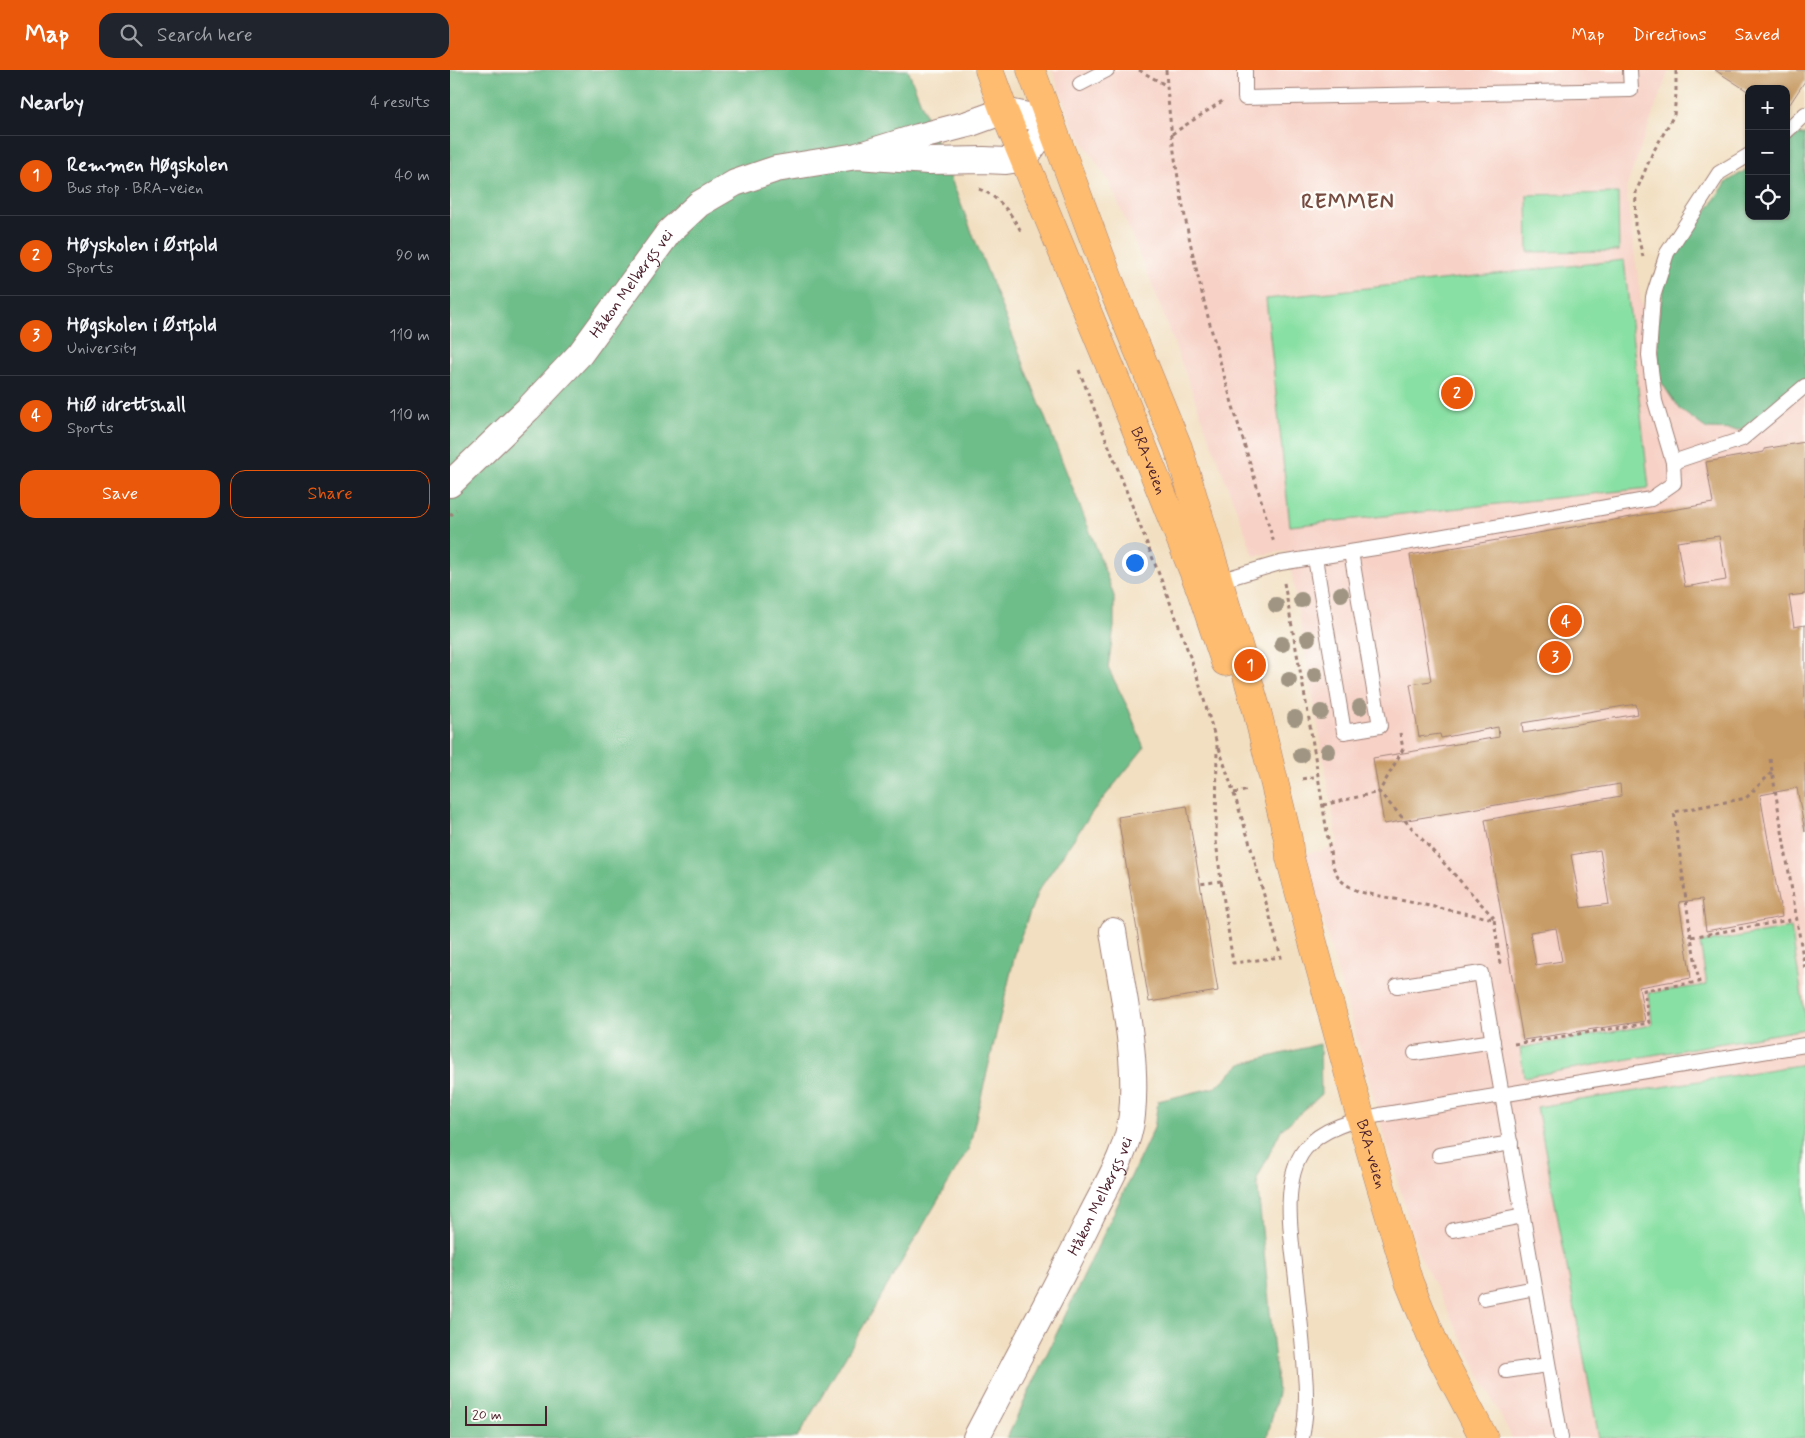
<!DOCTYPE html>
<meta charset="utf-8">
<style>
:root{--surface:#171b24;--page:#20242c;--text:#f1f3f6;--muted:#9ea1a6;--line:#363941;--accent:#ea580c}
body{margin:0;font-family:Mynerve,sans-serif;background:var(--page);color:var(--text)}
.controls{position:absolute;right:15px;top:15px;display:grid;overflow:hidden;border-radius:10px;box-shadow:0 1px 4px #0004}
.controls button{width:45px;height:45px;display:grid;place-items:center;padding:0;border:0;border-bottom:1px solid var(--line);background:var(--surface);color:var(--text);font:25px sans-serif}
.scale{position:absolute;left:15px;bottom:12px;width:82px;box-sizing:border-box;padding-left:5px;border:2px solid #4a1f2b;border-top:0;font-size:14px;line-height:18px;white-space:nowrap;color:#4a1f2b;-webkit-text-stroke:4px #fdfcf7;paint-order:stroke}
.you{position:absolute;left:684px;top:492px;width:18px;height:18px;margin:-12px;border:4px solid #fff;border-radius:50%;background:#1a73e8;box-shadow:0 0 0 8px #1a73e833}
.badge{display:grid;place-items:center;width:32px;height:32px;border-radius:50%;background:var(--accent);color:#fff;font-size:16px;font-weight:700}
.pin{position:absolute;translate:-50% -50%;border:2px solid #fff;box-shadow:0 1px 5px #0006}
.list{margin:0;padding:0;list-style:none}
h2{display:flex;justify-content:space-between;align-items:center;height:65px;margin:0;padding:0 20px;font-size:21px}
h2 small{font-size:16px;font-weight:400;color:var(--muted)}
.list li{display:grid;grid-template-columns:32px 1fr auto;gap:15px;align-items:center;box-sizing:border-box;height:80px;padding:0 20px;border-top:1px solid var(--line)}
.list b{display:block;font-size:19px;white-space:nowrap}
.list p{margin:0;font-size:16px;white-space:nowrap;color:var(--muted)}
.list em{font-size:16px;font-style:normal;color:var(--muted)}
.actions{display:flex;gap:10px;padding:15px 20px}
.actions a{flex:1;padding:11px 0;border:1px solid var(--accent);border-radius:15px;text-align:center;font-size:18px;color:var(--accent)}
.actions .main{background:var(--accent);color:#fff}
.icon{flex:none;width:28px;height:28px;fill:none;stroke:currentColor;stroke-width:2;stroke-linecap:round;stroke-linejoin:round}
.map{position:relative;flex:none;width:1355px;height:1368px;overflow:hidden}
header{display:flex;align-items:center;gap:30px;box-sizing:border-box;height:70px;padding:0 25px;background:var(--accent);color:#fff}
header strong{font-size:24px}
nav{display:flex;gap:28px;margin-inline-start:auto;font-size:18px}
.search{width:350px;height:45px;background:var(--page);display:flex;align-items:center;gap:12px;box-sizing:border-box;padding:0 18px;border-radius:15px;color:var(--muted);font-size:19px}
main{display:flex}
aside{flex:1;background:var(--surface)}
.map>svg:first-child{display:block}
</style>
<header>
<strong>Map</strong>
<div class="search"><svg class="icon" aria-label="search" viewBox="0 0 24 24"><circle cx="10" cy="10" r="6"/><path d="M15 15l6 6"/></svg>Search here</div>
<nav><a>Map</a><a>Directions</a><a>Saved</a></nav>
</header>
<main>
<aside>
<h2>Nearby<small>4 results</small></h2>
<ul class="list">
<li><span class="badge">1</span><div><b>Remmen Høgskolen</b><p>Bus stop · BRA-veien</p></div><em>40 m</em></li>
<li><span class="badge">2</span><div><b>Høyskolen i Østfold</b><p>Sports</p></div><em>90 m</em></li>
<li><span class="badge">3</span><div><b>Høgskolen i Østfold</b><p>University</p></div><em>110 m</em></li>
<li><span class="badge">4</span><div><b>HiØ idrettshall</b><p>Sports</p></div><em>110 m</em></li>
</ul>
<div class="actions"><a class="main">Save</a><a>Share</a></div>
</aside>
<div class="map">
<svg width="1355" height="1368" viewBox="0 0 1355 1368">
<rect width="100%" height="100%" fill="#fdfcf7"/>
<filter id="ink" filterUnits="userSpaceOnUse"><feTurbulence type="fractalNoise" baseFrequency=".02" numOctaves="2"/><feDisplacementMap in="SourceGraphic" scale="10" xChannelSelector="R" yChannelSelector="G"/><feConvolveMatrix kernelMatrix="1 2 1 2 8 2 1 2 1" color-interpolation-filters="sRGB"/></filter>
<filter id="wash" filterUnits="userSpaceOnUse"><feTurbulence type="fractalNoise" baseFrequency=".0096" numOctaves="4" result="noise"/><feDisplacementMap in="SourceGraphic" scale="20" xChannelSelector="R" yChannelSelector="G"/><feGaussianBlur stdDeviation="1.12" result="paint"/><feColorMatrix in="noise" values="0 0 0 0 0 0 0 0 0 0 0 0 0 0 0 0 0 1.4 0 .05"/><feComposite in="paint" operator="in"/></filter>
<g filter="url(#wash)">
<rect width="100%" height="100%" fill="#f2dfc1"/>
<polygon fill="#f7d1c6" points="602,0 1219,0 1176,118 1191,233 1223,308 1355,261 1355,1368 1062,1368 968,1182 854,784 874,780 888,774 838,481 804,486 702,214 660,113 624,58"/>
<g fill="#89e0a4" stroke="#6a8068">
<polygon points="1168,123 1169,181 1078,182 1077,125"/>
<polygon points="1174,190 1199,418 840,456 816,229"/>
<polygon points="1341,858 1355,945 1355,959 1074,1007 1070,978 1202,955 1199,923 1257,915 1250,873"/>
<polygon points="1355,994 1355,1368 1149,1368 1087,1037"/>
</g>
<g fill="#6ebe8a" stroke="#5c6e5a">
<polygon points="0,0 458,0 646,477 664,526 664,557 658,598 679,640 694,678 643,741 588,821 567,876 519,1078 347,1368 0,1368"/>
<polygon points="1355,64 1355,309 1291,360 1257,359 1229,339 1210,310 1207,257 1217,197 1277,112 1299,98 1299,146 1336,146 1336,73 1349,65"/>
<polygon points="870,974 871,1025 831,1060 807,1109 828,1323 817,1368 557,1368 704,1058 708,1031 766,1017 791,994"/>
</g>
<g id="blocks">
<g fill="#c89c66" fill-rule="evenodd">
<polygon points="1265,0 1355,0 1355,11 1336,40 1336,19 1299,19 1299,22"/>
<path d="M1355,372V524L1339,526L1344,557L1355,555V762L1347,718L1310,725L1332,847L1256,861L1252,829L1229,832L1241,908L1189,917L1195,951L1073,970L1035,750L1171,726L1170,714L934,754L923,688L1049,667L1048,657L991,668L990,664L969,667L960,614L981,611L960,485L1263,433L1256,392L1314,382V379ZM1269,466L1276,510L1235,517L1227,472ZM1186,634L1188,644L1073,663L1072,653ZM1150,780L1159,834L1131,838L1121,785ZM1106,858L1112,891L1086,895L1080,862Z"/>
<polygon points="737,736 768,921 699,932 668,747"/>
</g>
</g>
</g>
<g filter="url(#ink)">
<use href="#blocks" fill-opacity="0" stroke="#9e7f76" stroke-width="1"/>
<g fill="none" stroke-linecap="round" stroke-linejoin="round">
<g stroke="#9e7f76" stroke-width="16">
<g id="service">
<polyline points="795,0 795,28 1181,20 1180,0"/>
<polyline points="630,14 657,0"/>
<polyline points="1336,62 1355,44"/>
<polyline points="1223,392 1292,369 1355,316"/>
<polyline points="865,488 894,662 930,656 901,482"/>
<polyline points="765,512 830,493 938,476 1201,429 1224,413 1223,392 1205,331 1199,285 1203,227 1217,183 1269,103 1299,85"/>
<polyline points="947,916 1031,903 1111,1368"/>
<polyline points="965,983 1043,971"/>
<polyline points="989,1085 1061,1073"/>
<polyline points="1003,1160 1073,1146"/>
<polyline points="1034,1228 1085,1218"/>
<polyline points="1056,1301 1098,1295"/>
<path d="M852,1368C856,1347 857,1325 855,1304C853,1272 849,1240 846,1209C842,1172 830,1110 855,1079C872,1058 904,1050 930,1045L1355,975"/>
</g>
</g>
<g stroke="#9e7f76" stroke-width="28">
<g id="minor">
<path id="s1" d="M0,414L78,339L130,284L219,162L249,134L285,113L326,99L407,86L468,67L518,54L554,41L601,51L575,88L556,91L534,90L478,91L407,86"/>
<path id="s2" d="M526,1368C564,1294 605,1221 641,1146C657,1114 678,1081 682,1045C688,984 672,921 663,861"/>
</g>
</g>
<g stroke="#9e7f76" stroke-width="29">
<g id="primary">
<path id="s3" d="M539,0L554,41L677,337L750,518L775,592"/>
<path id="s4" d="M581,0L660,212L728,377L789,578L807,641L838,769L840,788L911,1049L959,1212L985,1275L1034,1368"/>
</g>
</g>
<g stroke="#9e7f76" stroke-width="3" stroke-dasharray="4 4" stroke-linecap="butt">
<polyline points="689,0 717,16"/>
<path d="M716,0C725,163 778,318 824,473"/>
<polyline points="722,64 774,30"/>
<path d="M529,119C549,126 562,145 572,163"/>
<polyline points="1193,187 1185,155 1186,122 1202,84 1224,45 1226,24 1226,0"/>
<polyline points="629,300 725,545 747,606 767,674 766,771 771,811 750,814"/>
<polyline points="0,446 6,440"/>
<path d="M834,513L859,649L882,794C889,811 893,814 910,822L1044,849L1050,894"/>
<polyline points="950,663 953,679 929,722 1044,848"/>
<polyline points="769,678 798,767 831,887 783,893 771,811"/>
<polyline points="1320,689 1355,899"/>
<polyline points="852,709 868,706"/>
<polyline points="784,723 799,720"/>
<polyline points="873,735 929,722"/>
<polyline points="1241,867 1224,742 1296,728 1322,702"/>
<polyline points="1064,974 1199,953 1194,920 1249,912 1241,867 1346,849"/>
</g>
<use href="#service" stroke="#fff" stroke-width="14"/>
<use href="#minor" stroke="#fff" stroke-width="26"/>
<use href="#primary" stroke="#febc70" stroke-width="28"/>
</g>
<g fill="#a09582">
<circle cx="891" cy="524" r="8"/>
<circle cx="851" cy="530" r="8"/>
<circle cx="826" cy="535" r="8"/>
<circle cx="858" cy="568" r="8"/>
<circle cx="832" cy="574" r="8"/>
<circle cx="865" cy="605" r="8"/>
<circle cx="839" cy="610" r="8"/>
<circle cx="910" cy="637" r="8"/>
<circle cx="871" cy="642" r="8"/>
<circle cx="845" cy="648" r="8"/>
<circle cx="878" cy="681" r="8"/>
<circle cx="851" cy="685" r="8"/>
</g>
</g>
<g text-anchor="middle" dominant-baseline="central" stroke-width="5" stroke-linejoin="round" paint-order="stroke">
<g font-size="16" fill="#4a1f2b" stroke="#fdfcf7">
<text stroke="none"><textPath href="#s1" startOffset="271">Håkon Melbergs vei</textPath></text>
<text stroke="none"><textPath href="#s3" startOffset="422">BRA-veien</textPath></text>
<text stroke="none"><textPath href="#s4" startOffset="1138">BRA-veien</textPath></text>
<text stroke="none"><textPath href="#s2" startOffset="272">Håkon Melbergs vei</textPath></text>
</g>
<g font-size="21" font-weight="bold" letter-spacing="1" fill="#764b40" stroke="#fdfcf7">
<text x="898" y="132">REMMEN</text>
</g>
</g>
</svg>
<div class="controls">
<button>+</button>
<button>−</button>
<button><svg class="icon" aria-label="locate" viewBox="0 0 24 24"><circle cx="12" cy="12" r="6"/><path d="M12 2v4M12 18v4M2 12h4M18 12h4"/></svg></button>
</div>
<div class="scale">20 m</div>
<div class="you"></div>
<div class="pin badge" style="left:800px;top:595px">1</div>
<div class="pin badge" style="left:1007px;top:323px">2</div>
<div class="pin badge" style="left:1105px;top:587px">3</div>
<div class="pin badge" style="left:1116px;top:551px">4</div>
</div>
</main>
